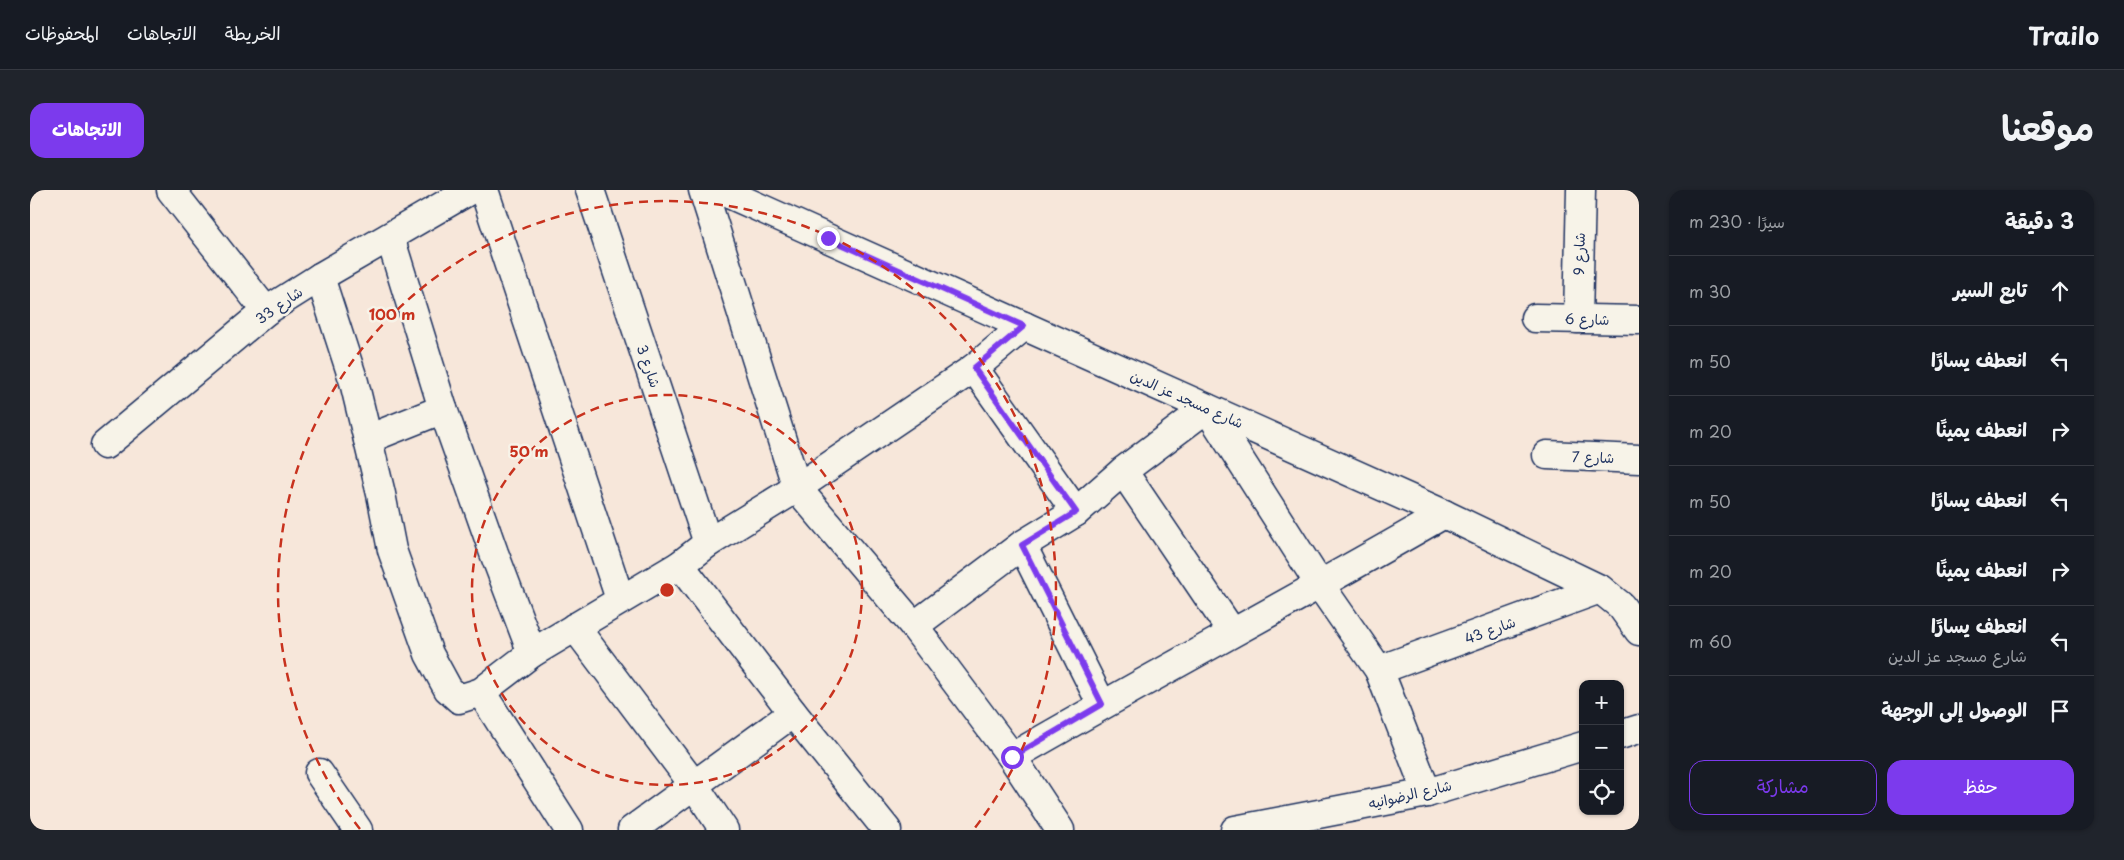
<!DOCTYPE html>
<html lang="ar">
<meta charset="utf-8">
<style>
:root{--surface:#171b24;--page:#20242c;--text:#f1f3f6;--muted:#9ea1a6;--line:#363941;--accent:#7c3aed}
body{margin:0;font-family:"Playpen Sans","Playpen Sans Arabic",sans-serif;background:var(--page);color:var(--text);direction:rtl}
.controls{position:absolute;right:15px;bottom:15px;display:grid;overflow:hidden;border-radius:10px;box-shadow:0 1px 4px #0004}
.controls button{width:45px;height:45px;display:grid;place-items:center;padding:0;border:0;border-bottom:1px solid var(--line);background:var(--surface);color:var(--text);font:25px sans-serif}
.stop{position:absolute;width:15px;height:15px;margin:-11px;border:4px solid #7c3aed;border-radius:50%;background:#fff}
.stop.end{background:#7c3aed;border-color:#fff;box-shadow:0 1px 5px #0008}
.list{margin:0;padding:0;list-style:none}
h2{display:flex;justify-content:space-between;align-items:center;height:65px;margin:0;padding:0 20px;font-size:21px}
h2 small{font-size:16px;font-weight:400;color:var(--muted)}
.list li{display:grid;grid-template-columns:32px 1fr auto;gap:15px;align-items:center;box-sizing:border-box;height:70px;padding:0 20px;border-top:1px solid var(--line)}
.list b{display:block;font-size:19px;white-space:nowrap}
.list p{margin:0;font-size:16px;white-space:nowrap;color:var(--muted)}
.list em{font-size:16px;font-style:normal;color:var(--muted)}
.actions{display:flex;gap:10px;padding:15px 20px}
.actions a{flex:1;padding:11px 0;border:1px solid var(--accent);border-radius:15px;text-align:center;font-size:18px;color:var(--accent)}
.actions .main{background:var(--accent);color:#fff}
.icon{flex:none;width:28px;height:28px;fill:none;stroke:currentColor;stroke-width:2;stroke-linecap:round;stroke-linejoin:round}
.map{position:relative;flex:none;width:1609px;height:640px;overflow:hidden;direction:ltr;border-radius:15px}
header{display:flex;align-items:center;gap:30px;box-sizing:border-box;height:70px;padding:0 25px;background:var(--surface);border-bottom:1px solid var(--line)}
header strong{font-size:24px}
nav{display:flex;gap:28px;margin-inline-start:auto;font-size:18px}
.intro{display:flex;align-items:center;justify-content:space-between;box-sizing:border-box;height:120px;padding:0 30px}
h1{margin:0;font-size:35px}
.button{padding:12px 22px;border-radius:15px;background:var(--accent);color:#fff;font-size:18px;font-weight:700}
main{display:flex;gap:30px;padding:0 30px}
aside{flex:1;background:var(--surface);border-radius:15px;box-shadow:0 1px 4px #0004}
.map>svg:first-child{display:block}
</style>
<header>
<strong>Trailo</strong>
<nav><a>الخريطة</a><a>الاتجاهات</a><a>المحفوظات</a></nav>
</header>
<div class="intro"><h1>موقعنا</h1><a class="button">الاتجاهات</a></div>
<main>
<aside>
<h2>3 دقيقة<small>سيرًا · 230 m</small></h2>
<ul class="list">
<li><svg class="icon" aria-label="ahead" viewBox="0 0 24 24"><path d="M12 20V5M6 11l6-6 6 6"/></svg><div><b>تابع السير</b></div><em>30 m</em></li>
<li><svg class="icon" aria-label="left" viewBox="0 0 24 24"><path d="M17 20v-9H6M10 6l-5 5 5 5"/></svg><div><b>انعطف يسارًا</b></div><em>50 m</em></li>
<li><svg class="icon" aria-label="right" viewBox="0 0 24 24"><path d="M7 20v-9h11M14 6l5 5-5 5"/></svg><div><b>انعطف يمينًا</b></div><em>20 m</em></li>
<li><svg class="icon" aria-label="left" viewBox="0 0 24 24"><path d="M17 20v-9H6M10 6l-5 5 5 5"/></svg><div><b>انعطف يسارًا</b></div><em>50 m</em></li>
<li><svg class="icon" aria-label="right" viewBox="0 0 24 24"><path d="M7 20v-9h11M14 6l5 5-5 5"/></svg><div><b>انعطف يمينًا</b></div><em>20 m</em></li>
<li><svg class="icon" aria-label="left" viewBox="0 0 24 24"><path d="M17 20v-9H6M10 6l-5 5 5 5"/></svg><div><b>انعطف يسارًا</b><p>شارع مسجد عز الدين</p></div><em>60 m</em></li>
<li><svg class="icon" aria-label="arrive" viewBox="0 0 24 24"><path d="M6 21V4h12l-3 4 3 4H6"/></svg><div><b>الوصول إلى الوجهة</b></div></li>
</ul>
<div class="actions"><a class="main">حفظ</a><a>مشاركة</a></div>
</aside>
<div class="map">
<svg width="1609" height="640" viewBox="0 0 1609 640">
<rect width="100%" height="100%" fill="#f7e7da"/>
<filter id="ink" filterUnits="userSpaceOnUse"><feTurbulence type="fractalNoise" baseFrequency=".02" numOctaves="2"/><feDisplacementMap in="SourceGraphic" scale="10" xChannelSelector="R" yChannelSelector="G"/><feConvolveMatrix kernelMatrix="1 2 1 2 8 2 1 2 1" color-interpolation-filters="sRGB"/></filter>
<g filter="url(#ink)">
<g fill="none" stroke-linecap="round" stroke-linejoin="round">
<g stroke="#1b2f5e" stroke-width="31">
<g id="street">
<polyline points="141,0 236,121"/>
<polyline points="454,0 590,409"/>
<polyline points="560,0 678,353"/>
<polyline points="673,0 767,298 884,436 982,567 1030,640"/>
<polyline points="690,0 1414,324 1570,399 1591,416 1609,441"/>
<polyline points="360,47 413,219 464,363 502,463"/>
<polyline points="290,87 324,192 351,304 362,360 399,464 418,499 429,509 451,502 502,463 650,375 678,353 767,298 944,178 994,136"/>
<polyline points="1505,128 1609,130"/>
<polyline points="1548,129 1551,0"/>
<polyline points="944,178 1046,322"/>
<polyline points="338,249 413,219"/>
<polyline points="75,255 236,121 290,87 440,0"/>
<polyline points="1517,265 1609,269"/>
<polyline points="1093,281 1202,442"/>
<polyline points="992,355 1072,515"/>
<polyline points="650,375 763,523 857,640"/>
<polyline points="884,436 992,355 1046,322 1093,281 1177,218 1290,395 1349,480 1397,603"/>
<polyline points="545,437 664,595 694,640"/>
<polyline points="1349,480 1570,399"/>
<polyline points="451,502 539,640"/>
<polyline points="1590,545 1609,539"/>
<path d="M982,567C1125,484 1271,407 1414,324"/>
<polyline points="289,583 328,640"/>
<polyline points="602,640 763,523"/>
<polyline points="1205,640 1397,603 1553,556"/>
</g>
</g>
<use href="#street" stroke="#f7f3e8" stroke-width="28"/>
</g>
</g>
<g fill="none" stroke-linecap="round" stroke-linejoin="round" filter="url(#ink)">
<polyline stroke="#7c3aed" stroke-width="6" points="798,48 994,136 944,178 1046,322 992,355 1072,514 982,567"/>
</g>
<g fill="none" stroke="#c8321e" stroke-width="2.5" stroke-dasharray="9 6">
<circle cx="637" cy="400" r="195"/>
<path d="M330 639A389 389 0 1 1 944 639"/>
</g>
<g text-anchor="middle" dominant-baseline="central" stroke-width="5" stroke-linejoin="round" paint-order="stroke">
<g font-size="14" fill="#1b2f5e" stroke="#f7f3e8">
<text transform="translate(1549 64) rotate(-89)">شارع 9</text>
<text transform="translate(249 115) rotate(-35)">شارع 33</text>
<text transform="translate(1557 129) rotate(1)">شارع 6</text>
<text transform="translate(619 176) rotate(71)">شارع 3</text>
<text transform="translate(1157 209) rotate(24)">شارع مسجد عز الدين</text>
<text transform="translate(1563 267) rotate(2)">شارع 7</text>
<text transform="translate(1460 440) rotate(-20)">شارع 43</text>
<text transform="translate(1380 604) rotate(-13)">شارع الرضوانيه</text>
</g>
</g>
<circle cx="637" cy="400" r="8" fill="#c8321e" stroke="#f7f3e8" stroke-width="2.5"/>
<g font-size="15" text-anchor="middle" font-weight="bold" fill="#c8321e" stroke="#f7f3e8" stroke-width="5" stroke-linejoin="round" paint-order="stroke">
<text x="362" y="130">100 m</text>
<text x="499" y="267">50 m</text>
</g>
</svg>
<div class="controls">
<button>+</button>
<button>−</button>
<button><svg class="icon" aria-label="locate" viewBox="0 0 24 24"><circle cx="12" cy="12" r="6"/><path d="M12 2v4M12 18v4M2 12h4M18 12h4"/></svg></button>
</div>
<div class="stop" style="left:982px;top:567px"></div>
<div class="stop end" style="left:798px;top:48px"></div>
</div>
</main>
